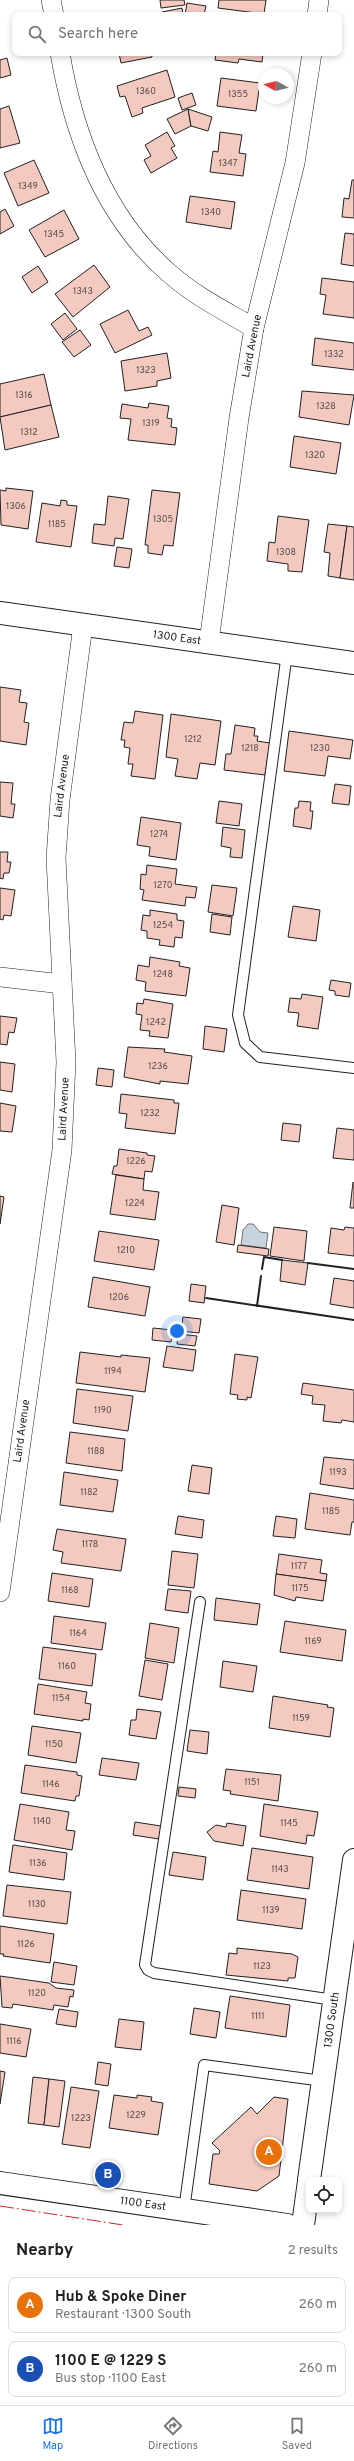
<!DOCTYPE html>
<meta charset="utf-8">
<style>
:root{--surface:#fff;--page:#f6f6f6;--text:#222;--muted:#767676;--line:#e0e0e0;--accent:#1a73e8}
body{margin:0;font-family:Overpass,sans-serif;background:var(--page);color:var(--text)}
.controls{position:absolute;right:12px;bottom:12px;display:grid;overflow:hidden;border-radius:8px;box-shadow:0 2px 6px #0003}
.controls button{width:36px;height:36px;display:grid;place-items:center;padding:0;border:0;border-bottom:1px solid var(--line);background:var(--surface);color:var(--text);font:20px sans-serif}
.compass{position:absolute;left:258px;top:68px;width:36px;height:36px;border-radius:50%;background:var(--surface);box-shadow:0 2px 6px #0003;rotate:278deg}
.you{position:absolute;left:177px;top:1331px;width:14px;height:14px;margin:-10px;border:3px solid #fff;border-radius:50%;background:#1a73e8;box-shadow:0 0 0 6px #1a73e833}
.badge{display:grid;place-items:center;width:26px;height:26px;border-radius:50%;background:var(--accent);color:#fff;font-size:13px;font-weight:700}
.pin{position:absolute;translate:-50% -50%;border:2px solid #fff;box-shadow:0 1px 4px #0006}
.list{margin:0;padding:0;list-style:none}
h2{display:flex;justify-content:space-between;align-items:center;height:52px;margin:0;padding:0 16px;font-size:17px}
h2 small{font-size:13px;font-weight:400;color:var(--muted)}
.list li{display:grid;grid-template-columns:26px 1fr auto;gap:12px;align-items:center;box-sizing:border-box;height:56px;margin:0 8px 8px;padding:0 8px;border:1px solid var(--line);border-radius:8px}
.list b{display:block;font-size:15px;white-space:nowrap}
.list p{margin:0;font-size:13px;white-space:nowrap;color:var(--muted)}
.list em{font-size:13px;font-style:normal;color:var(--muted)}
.icon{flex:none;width:22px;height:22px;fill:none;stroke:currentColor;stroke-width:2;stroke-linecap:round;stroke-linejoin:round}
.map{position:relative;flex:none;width:354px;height:2225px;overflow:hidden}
.search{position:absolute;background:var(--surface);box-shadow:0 2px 6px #0003;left:12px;right:12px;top:12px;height:44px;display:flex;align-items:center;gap:10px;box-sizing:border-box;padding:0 14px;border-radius:8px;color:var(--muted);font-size:15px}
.sheet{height:180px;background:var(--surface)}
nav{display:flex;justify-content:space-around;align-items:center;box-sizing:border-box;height:56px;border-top:1px solid var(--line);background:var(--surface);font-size:11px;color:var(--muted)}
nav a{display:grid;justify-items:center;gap:2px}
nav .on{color:var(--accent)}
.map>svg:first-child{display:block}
</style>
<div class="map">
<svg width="354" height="2225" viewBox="0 0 354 2225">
<rect width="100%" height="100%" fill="#fff"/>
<polygon fill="#c7d3dd" stroke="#6f6f6f" points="248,1224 253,1224 260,1232 268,1233 266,1248 241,1245 243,1230"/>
<g fill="#f3c9c0" stroke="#222">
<polygon points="160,0 184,0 185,5 161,8"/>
<polygon points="219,0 266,0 264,14 218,8"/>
<polygon points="187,3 206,6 204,15 185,15"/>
<polygon points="182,8 183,15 162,15 162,12"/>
<polygon points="119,53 151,53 152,57 121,63"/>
<polygon points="216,53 263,53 262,62 239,59 238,63 215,60"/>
<polygon points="7,58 11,75 0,78 0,60"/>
<polygon points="167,70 175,97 142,108 143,113 132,117 125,96 120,97 117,86"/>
<polygon points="221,78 260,83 256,111 217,106"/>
<polygon points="192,93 196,105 182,110 178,98"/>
<polygon points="9,106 20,143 0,148 0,109"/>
<polygon points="188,109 191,126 175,134 167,119"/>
<polygon points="188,109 212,117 208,131 191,126"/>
<polygon points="167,132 175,146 171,148 177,158 151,173 144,160 151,156 145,145"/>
<polygon points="220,132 242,135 239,153 246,154 243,176 210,172 213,151 218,152"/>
<polygon points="34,160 49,193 18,206 4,173"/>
<polygon points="352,180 354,180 354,218 342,217 344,198 349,199"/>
<polygon points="190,196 235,202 231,229 186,222"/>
<polygon points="5,209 14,226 0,234 0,212"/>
<polygon points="64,210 79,239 45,257 29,230"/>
<polygon points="345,233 354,234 354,266 341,264"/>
<polygon points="94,265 110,287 73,317 55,294"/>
<polygon points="38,266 48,282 32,293 22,277"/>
<polygon points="322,278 354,282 354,318 323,314 326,295 320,294"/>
<polygon points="128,310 139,331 148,327 152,335 115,353 100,324"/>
<polygon points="65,313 77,329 63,340 51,324"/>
<polygon points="80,330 91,345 74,357 62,342"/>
<polygon points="315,338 354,343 354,370 312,365"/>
<polygon points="167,353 171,378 157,381 157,386 125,391 121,361"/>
<polygon points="44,374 51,405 0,417 0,384"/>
<polygon points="302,391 354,395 349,425 299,417"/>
<polygon points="149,403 169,406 167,418 172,419 171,427 177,428 175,445 128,440 131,419 120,418 122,404 148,408"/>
<polygon points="51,405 59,437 5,450 0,417"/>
<polygon points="294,436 341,443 336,474 290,467"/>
<polygon points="6,488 33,491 28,529 1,525 0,490 6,491"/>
<polygon points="152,490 180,493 173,546 164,545 162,555 148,553 148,545 145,545"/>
<polygon points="108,496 129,499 123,539 115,538 114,546 92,543 94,524 105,525"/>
<polygon points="61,500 67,501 67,505 77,506 71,547 36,542 42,503 60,506"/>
<polygon points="278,516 309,520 302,572 288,571 288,564 267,561 269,542 275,543"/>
<polygon points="328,524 347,526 340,578 328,576 330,553 324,552"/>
<polygon points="347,526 354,527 354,580 340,578"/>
<polygon points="117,547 132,549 129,568 114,566"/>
<polygon points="0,687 21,690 19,702 27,703 24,722 29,723 26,745 0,741"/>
<polygon points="135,711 163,715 155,779 131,776 133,764 128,764 130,748 124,747 125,740 121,740 124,722 133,723"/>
<polygon points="171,714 221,721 215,765 200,763 197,779 175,776 178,759 166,757"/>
<polygon points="235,725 255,728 254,736 258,736 257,741 270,743 265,775 224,770 226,754 231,754"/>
<polygon points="289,731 353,740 350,759 328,756 325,776 284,771"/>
<polygon points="0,782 13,783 11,804 15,804 13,818 0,816"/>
<polygon points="335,784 351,786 349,805 332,803"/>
<polygon points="219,801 242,804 239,826 216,823"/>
<polygon points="299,801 311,802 310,811 313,811 311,829 293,826 295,808 298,808"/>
<polygon points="141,817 181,823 176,860 149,856 150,847 137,845"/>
<polygon points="223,827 245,830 242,858 230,857 231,848 221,846"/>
<polygon points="0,852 8,852 7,862 11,862 9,873 4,873 3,879 0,878"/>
<polygon points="147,865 177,869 175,884 197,887 195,898 186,897 185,906 142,900 144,890 140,889 141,874 146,875"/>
<polygon points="212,885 237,888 233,916 208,912"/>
<polygon points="0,888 15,890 11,916 4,915 3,920 0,919"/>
<polygon points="293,906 320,910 316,941 288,937"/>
<polygon points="150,910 177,914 177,920 184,921 182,938 175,937 174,947 159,945 160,940 147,938 147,931 141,930 143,915 150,916"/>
<polygon points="212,914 232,917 230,935 210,932"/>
<polygon points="150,957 180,962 179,966 190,968 186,996 145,991 146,982 136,980 138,965 149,967"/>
<polygon points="331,980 351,983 349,997 335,995 335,991 329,990"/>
<polygon points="302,994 323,997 318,1029 297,1026 299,1013 288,1012 290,998 301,999"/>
<polygon points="144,999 173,1004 168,1038 149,1036 150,1031 140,1030 142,1015 136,1014 137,1003 143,1004"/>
<polygon points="0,1016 17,1018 14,1033 9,1032 7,1045 0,1044"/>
<polygon points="205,1026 227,1029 224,1052 203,1049"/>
<polygon points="128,1047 165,1049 164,1052 192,1056 188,1084 160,1081 160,1084 124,1077"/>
<polygon points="0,1062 15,1064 12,1092 0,1090"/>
<polygon points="98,1068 114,1070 112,1087 96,1085"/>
<polygon points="121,1094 174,1100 174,1103 179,1103 175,1134 125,1128 127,1114 119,1113"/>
<polygon points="0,1103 16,1106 12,1132 0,1131"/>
<polygon points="283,1123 301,1125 299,1142 281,1140"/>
<polygon points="337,1128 354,1130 354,1160 333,1158"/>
<polygon points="119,1149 147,1153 147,1155 155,1156 152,1172 145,1171 144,1179 112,1174 114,1166 117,1166"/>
<polygon points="116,1175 144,1179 143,1190 159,1192 155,1220 110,1214"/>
<polygon points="353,1182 354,1183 354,1208 350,1208"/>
<polygon points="0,1196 4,1197 0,1224"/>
<polygon points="222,1205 239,1208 234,1245 216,1242"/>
<polygon points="274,1227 307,1231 304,1261 270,1256"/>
<polygon points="345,1227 354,1228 354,1256 328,1253 331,1228 344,1230"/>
<polygon points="99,1231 159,1240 154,1270 94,1261"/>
<polygon points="238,1245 269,1249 268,1256 237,1252"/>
<polygon points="282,1260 308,1263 305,1285 280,1281"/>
<polygon points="93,1277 150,1287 145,1316 88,1307"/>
<polygon points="334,1278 354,1281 354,1308 330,1304"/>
<polygon points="191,1284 206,1286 204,1303 189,1301"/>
<polygon points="183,1317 201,1319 199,1333 181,1331"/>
<polygon points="153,1328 173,1330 171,1342 152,1340"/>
<polygon points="178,1334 197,1336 195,1346 177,1344"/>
<polygon points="167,1346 196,1350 193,1371 163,1367"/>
<polygon points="80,1352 121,1357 121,1355 150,1358 145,1392 76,1383"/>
<polygon points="235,1354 258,1357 251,1398 247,1397 247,1400 237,1399 238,1395 230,1394"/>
<polygon points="303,1383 354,1390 354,1422 342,1420 341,1423 323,1421 325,1405 312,1404 313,1396 301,1394"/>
<polygon points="77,1389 133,1396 128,1431 73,1423"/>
<polygon points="70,1432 125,1439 122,1471 66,1463"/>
<polygon points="324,1457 354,1460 354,1489 320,1484"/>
<polygon points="192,1465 212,1468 209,1494 188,1491"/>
<polygon points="64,1472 118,1480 113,1512 60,1505"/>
<polygon points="310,1493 354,1500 354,1522 352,1522 350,1535 305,1529"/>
<polygon points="178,1516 204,1520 202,1538 175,1534"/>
<polygon points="276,1516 297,1519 295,1538 273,1536"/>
<polygon points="57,1529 126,1539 121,1571 61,1563 63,1552 53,1550"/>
<polygon points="172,1551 198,1554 194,1588 168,1585"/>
<polygon points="279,1554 322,1560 320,1573 327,1574 326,1581 276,1574"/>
<polygon points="52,1573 93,1579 89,1607 48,1601"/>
<polygon points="276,1574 326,1581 323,1601 296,1597 295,1601 274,1595"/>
<polygon points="168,1589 191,1591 188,1613 165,1610"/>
<polygon points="216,1598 260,1604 257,1625 214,1620"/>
<polygon points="54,1616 106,1623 102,1650 51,1643"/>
<polygon points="285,1621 346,1630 342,1661 280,1652"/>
<polygon points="150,1623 179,1628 174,1663 145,1658"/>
<polygon points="43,1647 96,1654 92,1686 39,1679"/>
<polygon points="145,1660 168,1664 162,1700 139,1696"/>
<polygon points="223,1661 257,1666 253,1692 220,1687"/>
<polygon points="38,1684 87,1692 85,1703 91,1704 89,1720 83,1719 83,1721 34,1714"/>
<polygon points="273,1696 328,1705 327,1707 334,1708 330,1737 269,1728"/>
<polygon points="137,1709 161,1712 156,1739 129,1735 131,1720 136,1720"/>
<polygon points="32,1726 81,1733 76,1763 28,1755"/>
<polygon points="190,1730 209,1732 207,1754 187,1751"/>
<polygon points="102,1758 139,1763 136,1780 99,1775"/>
<polygon points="25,1765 77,1772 77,1775 82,1776 79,1796 76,1796 75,1801 21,1793"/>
<polygon points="226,1769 281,1775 278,1801 230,1794 231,1791 223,1790"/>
<polygon points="179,1787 196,1789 195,1798 178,1796"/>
<polygon points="20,1804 69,1812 66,1830 75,1831 72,1850 14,1840"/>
<polygon points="264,1804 318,1812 314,1836 307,1835 306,1844 260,1836"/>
<polygon points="135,1822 161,1826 159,1839 133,1835"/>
<polygon points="227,1823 246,1826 243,1846 214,1841 207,1832 216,1825 226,1827"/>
<polygon points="13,1845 67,1853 64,1880 9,1872"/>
<polygon points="252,1848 313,1857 309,1889 247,1880"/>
<polygon points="173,1852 206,1857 203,1880 169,1875"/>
<polygon points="7,1885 71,1892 67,1924 3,1916"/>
<polygon points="241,1890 306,1899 302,1929 237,1920"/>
<polygon points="0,1926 54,1934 50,1963 3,1956 4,1954 0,1954"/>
<polygon points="237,1948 292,1954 298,1957 295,1978 288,1978 288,1981 226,1975 229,1953 237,1954"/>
<polygon points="54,1962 77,1966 74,1985 51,1982"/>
<polygon points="0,1976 49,1983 56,1988 74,1990 73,1997 70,1996 68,2007 54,2005 53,2010 13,2004 12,2008 2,2007"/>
<polygon points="230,1996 290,2005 286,2037 225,2028"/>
<polygon points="194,2008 220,2012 216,2038 190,2034"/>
<polygon points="59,2009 78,2012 76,2027 56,2024"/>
<polygon points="119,2019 144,2022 141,2050 115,2047"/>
<polygon points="0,2024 31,2029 26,2057 0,2053"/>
<polygon points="98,2062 111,2064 108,2086 95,2084"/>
<polygon points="0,2071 5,2072 0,2104"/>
<polygon points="33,2077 49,2079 44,2125 28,2123"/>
<polygon points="49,2079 65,2081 59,2127 44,2125"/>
<polygon points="71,2087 99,2091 90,2148 62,2144"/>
<polygon points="114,2095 137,2098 137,2095 152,2097 151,2101 163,2103 158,2135 109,2128"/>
<polygon points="274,2097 288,2099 279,2176 257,2191 209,2184 213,2154 219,2154 220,2151 212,2143 251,2107 257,2114"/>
</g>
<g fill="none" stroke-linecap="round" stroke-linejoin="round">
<g stroke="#222" stroke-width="12">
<g id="service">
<polyline points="287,653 238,1015 245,1043 260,1057 354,1068"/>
<polyline points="200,1602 145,1965 148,1970 154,1973 334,2000"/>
<polyline points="184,2210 204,2065 323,2081"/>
</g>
</g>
<g stroke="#222" stroke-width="20">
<g id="minor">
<polyline points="51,0 54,15"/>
<polyline points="317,15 319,0"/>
<path d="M60,53C74,136 105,218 170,274C195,296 225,311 254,328"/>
<polyline points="209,642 239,418 254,328 295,163 312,53"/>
<polyline points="0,977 62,984"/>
<polyline points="0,1592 62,1150 66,1062 56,858 60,800 83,625"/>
</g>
</g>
<g stroke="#222" stroke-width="24">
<g id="tertiary">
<polyline points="309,2180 354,1860"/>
<polyline points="0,2183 287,2225"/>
<polyline points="303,2225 309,2181"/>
</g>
</g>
<g stroke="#222" stroke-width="24">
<polyline id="secondary" points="0,613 354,663"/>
</g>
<use href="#service" stroke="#fff" stroke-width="10"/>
<use href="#minor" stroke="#fff" stroke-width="19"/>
<use href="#tertiary" stroke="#fff" stroke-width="22"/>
<use href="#secondary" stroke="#fff" stroke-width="22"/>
<g stroke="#222" stroke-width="2">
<polyline points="308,1263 354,1269"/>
<polyline points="262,1269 264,1257 282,1260"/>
<polyline points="206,1298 354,1320"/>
<polyline points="257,1306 261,1276"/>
</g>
<polyline stroke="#c62828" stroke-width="1" stroke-dasharray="14 3 2 3" stroke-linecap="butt" points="0,2206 123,2225"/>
</g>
<g text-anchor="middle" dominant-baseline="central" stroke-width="3" stroke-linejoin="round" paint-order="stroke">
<g font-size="9" fill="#564c4a">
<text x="146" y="91">1360</text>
<text x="238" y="94">1355</text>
<text x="228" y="163">1347</text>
<text x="28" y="186">1349</text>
<text x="211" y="212">1340</text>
<text x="54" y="234">1345</text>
<text x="83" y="291">1343</text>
<text x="334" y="354">1332</text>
<text x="146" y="370">1323</text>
<text x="24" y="395">1316</text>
<text x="326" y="406">1328</text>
<text x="151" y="423">1319</text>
<text x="29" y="432">1312</text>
<text x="315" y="455">1320</text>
<text x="16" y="506">1306</text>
<text x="163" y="519">1305</text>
<text x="57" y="524">1185</text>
<text x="286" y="552">1308</text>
<text x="193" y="739">1212</text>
<text x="250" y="748">1218</text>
<text x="320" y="748">1230</text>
<text x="159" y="834">1274</text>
<text x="163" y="885">1270</text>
<text x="163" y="925">1254</text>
<text x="163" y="974">1248</text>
<text x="156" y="1022">1242</text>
<text x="158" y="1066">1236</text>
<text x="150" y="1113">1232</text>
<text x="136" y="1161">1226</text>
<text x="135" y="1203">1224</text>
<text x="126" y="1250">1210</text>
<text x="119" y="1297">1206</text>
<text x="113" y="1371">1194</text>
<text x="103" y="1410">1190</text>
<text x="96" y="1451">1188</text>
<text x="338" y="1472">1193</text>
<text x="89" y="1492">1182</text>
<text x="331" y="1511">1185</text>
<text x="90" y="1544">1178</text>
<text x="299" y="1566">1177</text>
<text x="300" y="1588">1175</text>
<text x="70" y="1590">1168</text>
<text x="78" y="1633">1164</text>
<text x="313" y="1641">1169</text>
<text x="67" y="1666">1160</text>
<text x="61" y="1698">1154</text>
<text x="301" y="1718">1159</text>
<text x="54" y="1744">1150</text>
<text x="252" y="1782">1151</text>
<text x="51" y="1784">1146</text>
<text x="42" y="1821">1140</text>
<text x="289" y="1823">1145</text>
<text x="38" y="1863">1136</text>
<text x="280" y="1869">1143</text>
<text x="37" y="1904">1130</text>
<text x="271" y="1910">1139</text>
<text x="26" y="1944">1126</text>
<text x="262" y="1966">1123</text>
<text x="37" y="1993">1120</text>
<text x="258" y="2016">1111</text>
<text x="14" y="2041">1116</text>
<text x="136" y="2115">1229</text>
<text x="81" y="2118">1223</text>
</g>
<g font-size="11" fill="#222" stroke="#fff">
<text transform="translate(252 346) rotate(-79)">Laird Avenue</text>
<text transform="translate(177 638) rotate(8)">1300 East</text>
<text transform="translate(62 786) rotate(-83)">Laird Avenue</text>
<text transform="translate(64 1109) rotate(-87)">Laird Avenue</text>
<text transform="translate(22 1431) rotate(-82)">Laird Avenue</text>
<text transform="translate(332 2020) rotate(-82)">1300 South</text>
<text transform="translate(143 2204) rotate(8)">1100 East</text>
</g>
</g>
</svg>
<div class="controls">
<button><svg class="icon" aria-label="locate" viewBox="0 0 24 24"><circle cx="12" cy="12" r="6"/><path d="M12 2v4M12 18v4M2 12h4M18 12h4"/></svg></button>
</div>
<svg class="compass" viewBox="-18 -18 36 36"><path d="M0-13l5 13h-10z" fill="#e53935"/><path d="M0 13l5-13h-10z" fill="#767676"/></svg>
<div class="you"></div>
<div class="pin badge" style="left:269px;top:2152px;background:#e8710a">A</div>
<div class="pin badge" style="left:108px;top:2175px;background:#1a4fb4">B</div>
<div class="search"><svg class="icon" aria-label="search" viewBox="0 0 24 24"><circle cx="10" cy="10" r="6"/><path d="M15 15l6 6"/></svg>Search here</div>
</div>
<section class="sheet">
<h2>Nearby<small>2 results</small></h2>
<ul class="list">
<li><span class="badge" style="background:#e8710a">A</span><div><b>Hub &amp; Spoke Diner</b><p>Restaurant · 1300 South</p></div><em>260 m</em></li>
<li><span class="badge" style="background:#1a4fb4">B</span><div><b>1100 E @ 1229 S</b><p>Bus stop · 1100 East</p></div><em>260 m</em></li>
</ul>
</section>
<nav>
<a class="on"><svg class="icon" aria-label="map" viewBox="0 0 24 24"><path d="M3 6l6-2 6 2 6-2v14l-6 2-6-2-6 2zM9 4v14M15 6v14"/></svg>Map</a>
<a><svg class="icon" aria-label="directions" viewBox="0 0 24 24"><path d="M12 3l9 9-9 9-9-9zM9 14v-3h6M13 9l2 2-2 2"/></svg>Directions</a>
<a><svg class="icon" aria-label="saved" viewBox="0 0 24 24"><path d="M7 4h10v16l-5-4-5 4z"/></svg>Saved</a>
</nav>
